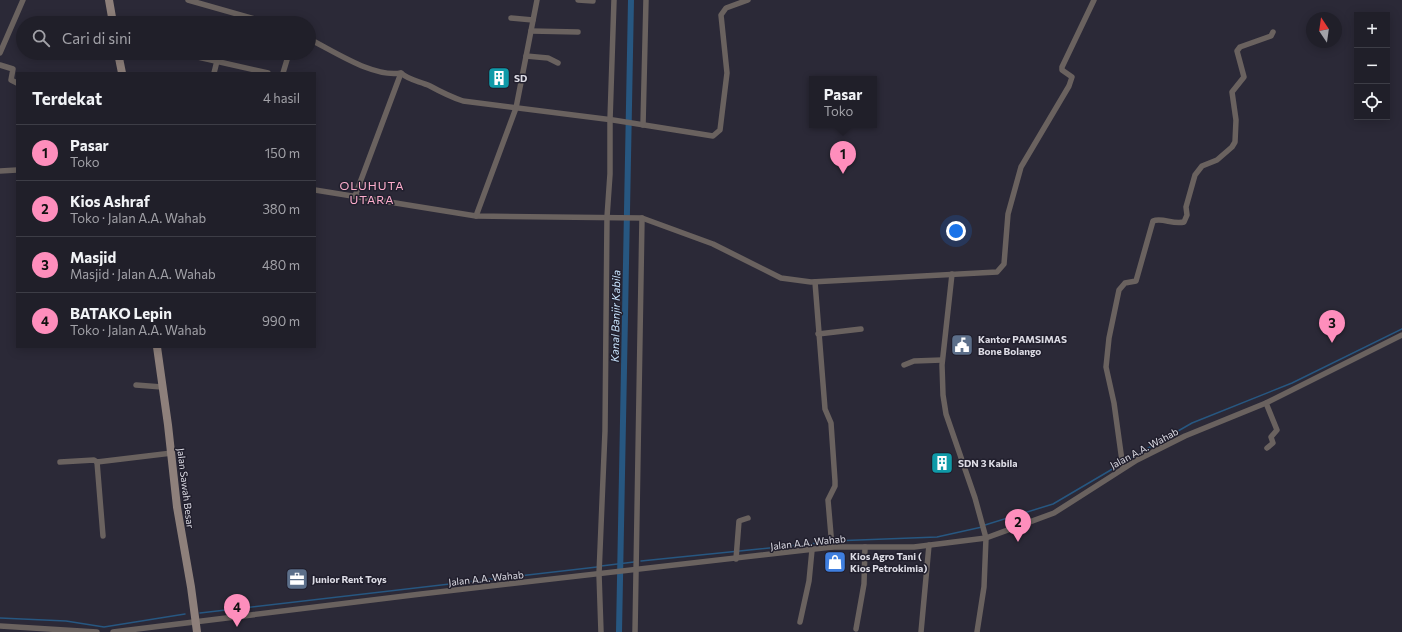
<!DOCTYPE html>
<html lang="id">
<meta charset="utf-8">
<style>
:root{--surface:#201f29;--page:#282731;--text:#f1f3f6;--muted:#a2a2a8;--line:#3d3d46;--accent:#fe8ebc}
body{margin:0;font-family:Commissioner,sans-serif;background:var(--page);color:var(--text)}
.controls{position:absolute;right:12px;top:12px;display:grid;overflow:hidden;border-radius:0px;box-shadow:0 2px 10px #0003}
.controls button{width:36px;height:36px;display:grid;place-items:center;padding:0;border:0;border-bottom:1px solid var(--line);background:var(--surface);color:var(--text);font:20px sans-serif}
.compass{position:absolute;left:1306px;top:12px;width:36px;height:36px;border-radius:50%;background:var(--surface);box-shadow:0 2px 10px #0003;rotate:347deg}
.you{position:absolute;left:956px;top:231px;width:14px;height:14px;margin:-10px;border:3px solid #fff;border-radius:50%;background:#1a73e8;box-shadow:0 0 0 6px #1a73e833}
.badge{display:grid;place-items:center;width:26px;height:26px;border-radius:50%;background:var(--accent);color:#111;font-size:13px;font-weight:700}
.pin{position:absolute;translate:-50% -33px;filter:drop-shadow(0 1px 2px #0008)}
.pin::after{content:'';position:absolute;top:21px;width:14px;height:12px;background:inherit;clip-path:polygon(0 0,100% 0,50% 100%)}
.popup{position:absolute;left:809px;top:76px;width:68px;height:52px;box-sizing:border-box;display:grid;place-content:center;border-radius:0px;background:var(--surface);filter:drop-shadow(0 1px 3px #0005);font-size:13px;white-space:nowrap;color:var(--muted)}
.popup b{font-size:15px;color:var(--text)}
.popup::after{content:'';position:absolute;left:50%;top:100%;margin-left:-8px;border:8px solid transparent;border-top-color:var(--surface)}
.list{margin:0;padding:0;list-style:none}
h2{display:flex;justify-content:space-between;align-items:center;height:52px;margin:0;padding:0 16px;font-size:17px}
h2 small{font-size:13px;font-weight:400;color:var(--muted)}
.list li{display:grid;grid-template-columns:26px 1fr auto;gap:12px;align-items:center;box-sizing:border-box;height:56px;padding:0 16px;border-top:1px solid var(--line)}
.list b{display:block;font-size:15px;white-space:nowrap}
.list p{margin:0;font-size:13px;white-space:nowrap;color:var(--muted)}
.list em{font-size:13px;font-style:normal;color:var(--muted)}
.icon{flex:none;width:22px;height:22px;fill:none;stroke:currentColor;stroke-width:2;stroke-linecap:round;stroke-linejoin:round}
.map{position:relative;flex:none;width:1402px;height:632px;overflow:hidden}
.search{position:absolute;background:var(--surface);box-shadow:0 2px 10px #0003;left:16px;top:16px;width:300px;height:44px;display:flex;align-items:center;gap:10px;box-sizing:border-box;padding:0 14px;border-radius:22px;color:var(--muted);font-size:15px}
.panel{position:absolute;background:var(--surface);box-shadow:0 2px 10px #0003;left:16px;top:72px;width:300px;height:276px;border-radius:0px}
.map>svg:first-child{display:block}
</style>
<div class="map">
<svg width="1402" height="632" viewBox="0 0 1402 632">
<rect width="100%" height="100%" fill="#2b2937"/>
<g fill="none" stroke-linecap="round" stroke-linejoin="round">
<g stroke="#275781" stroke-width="1.5">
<polyline points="1124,462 1192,423 1292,383 1402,329"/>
<polyline points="985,525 1053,504 1121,464"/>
<polyline points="833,541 937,537 982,527"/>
<polyline points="641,561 829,542"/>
<polyline points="601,566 634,562"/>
<polyline points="200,613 597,567"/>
<polyline points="0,618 66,621 104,627 185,614"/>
</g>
<polyline stroke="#275781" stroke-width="6" points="619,632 631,0"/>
<g stroke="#6a625f" stroke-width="5.5">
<polyline points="188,0 269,23"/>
<polyline points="578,0 593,1"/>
<polyline points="511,18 533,20"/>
<polyline points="531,31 578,32"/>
<path d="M309,39C334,51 373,78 401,73C410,81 420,81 430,86C441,92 451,97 463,101L613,120L713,136L720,130L727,73L721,15L726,8L748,0"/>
<polyline points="0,53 23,0"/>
<polyline points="180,53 268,73"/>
<polyline points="526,56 548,58 558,63"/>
<polyline points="0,65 13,69 11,80 17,83"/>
<polyline points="214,73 217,61"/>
<polyline points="283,73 289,53"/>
<polyline points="643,125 646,0"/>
<polyline points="0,171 17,170"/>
<polyline points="315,190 476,216 642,218 713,244 781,278 811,282 997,272 1004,264 1008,214 1021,167 1069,86 1072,77 1062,70 1062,67 1094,0"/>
<polyline points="355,196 401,73"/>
<polyline points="476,216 516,108 537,0"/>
<polyline points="952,274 942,365 943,395 946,414 975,498 986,538 984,587 977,632"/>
<polyline points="815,282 825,409 831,423 835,481 835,486 828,500 832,547"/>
<polyline points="818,334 861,329"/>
<polyline points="904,365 914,361 942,360"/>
<polyline points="136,385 162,387"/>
<polyline points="1266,403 1277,430 1271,437 1273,443 1267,448"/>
<polyline points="60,462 94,460 97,462"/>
<path d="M1123,468L1114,403L1106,367L1109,338L1119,290L1125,283L1136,281L1153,221C1162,217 1173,225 1184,222L1187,215L1186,207L1195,175L1202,166L1217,160L1232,147L1235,142L1236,120L1232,92L1244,77L1237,51L1240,47L1271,36L1273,32"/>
<polyline points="103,536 97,462 172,453"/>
<polyline points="736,559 739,521 748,518"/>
<polyline points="800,622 809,581 812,550"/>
<polyline points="0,626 97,632"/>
<polyline points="856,629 864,584 865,547"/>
<polyline points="113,632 421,594 832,547 914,547 986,538 1054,513 1137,460 1185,436 1266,403 1402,335"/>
<polyline points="601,632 599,574 605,431 607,217 610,174 610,120 614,0"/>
<polyline points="635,632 642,218"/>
<polyline points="921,632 929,545"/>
</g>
<g stroke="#8e807b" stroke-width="8">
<polyline points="109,0 113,23"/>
<polyline points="118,53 122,73"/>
<polyline points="157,347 168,425 177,507 191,587 197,632"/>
</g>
</g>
<defs>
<g id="building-square" transform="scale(1.15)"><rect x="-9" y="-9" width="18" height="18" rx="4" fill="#0f9aa8" stroke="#211f2d"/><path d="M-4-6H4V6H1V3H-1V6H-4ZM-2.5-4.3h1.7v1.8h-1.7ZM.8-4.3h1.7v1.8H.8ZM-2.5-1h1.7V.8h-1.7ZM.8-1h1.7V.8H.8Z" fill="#fff"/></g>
<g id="civic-square" transform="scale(1.15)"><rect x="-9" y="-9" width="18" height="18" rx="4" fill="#5c6f8a" stroke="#211f2d"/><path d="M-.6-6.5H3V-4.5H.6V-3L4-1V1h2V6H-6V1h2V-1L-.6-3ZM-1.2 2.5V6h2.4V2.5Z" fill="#fff"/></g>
<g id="shop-square" transform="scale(1.15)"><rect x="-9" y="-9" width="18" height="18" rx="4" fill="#3f7fe0" stroke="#211f2d"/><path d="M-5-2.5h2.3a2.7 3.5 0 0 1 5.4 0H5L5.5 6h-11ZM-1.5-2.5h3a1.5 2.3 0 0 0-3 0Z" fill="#fff"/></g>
<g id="office-square" transform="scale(1.15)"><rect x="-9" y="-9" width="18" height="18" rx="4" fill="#5c6f8a" stroke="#211f2d"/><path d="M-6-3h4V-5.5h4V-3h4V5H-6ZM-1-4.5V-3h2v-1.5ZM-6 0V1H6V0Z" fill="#fff"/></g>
</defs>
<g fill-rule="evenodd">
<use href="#building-square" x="499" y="78"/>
<use href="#civic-square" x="962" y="345"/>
<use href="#building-square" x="942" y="463"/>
<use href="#shop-square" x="835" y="562"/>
<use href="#office-square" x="297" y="579"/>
</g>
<g text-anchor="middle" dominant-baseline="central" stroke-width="3" stroke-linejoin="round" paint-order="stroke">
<g font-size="10" font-weight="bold" fill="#dddce5" stroke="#211f2d" text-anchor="start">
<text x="514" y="78">SD</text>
<text x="978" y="339">Kantor PAMSIMAS<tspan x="978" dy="12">Bone Bolango</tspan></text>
<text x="958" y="463">SDN 3 Kabila</text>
<text x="850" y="556">Kios Agro Tani (<tspan x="850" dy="12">Kios Petrokimia)</tspan></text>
<text x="312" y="579">Junior Rent Toys</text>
</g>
<g font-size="10" fill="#dddce5" stroke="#211f2d">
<text transform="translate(1144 448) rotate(-28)">Jalan A.A. Wahab</text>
<text transform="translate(186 488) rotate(83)">Jalan Sawah Besar</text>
<text transform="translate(808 542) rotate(-6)">Jalan A.A. Wahab</text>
<text transform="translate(486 578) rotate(-6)">Jalan A.A. Wahab</text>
</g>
<g font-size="11" font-style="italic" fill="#c9e4fe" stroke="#211f2d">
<text transform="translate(615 316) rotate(-89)">Kanal Banjir Kabila</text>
</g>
<g font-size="12" letter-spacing="1" fill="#fdadcc" stroke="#211f2d">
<text x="372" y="185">OLUHUTA<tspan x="372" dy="14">UTARA</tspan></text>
</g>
</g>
</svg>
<div class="controls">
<button>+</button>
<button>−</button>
<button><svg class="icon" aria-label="locate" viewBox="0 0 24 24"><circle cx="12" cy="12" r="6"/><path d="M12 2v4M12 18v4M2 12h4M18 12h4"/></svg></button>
</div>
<svg class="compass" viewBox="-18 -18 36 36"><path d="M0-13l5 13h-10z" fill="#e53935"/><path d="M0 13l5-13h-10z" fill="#a2a2a8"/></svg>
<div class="you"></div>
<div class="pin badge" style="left:843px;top:174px">1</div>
<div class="popup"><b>Pasar</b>Toko</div>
<div class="pin badge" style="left:1018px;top:542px">2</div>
<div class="pin badge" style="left:1332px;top:343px">3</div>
<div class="pin badge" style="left:237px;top:627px">4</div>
<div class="search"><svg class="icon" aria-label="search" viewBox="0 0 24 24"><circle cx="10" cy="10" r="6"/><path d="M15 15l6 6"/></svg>Cari di sini</div>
<section class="panel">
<h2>Terdekat<small>4 hasil</small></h2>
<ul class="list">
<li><span class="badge">1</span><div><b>Pasar</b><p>Toko</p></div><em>150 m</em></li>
<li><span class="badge">2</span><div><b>Kios Ashraf</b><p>Toko · Jalan A.A. Wahab</p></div><em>380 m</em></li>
<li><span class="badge">3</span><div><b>Masjid</b><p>Masjid · Jalan A.A. Wahab</p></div><em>480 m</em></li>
<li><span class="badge">4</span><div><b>BATAKO Lepin</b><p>Toko · Jalan A.A. Wahab</p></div><em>990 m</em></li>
</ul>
</section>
</div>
